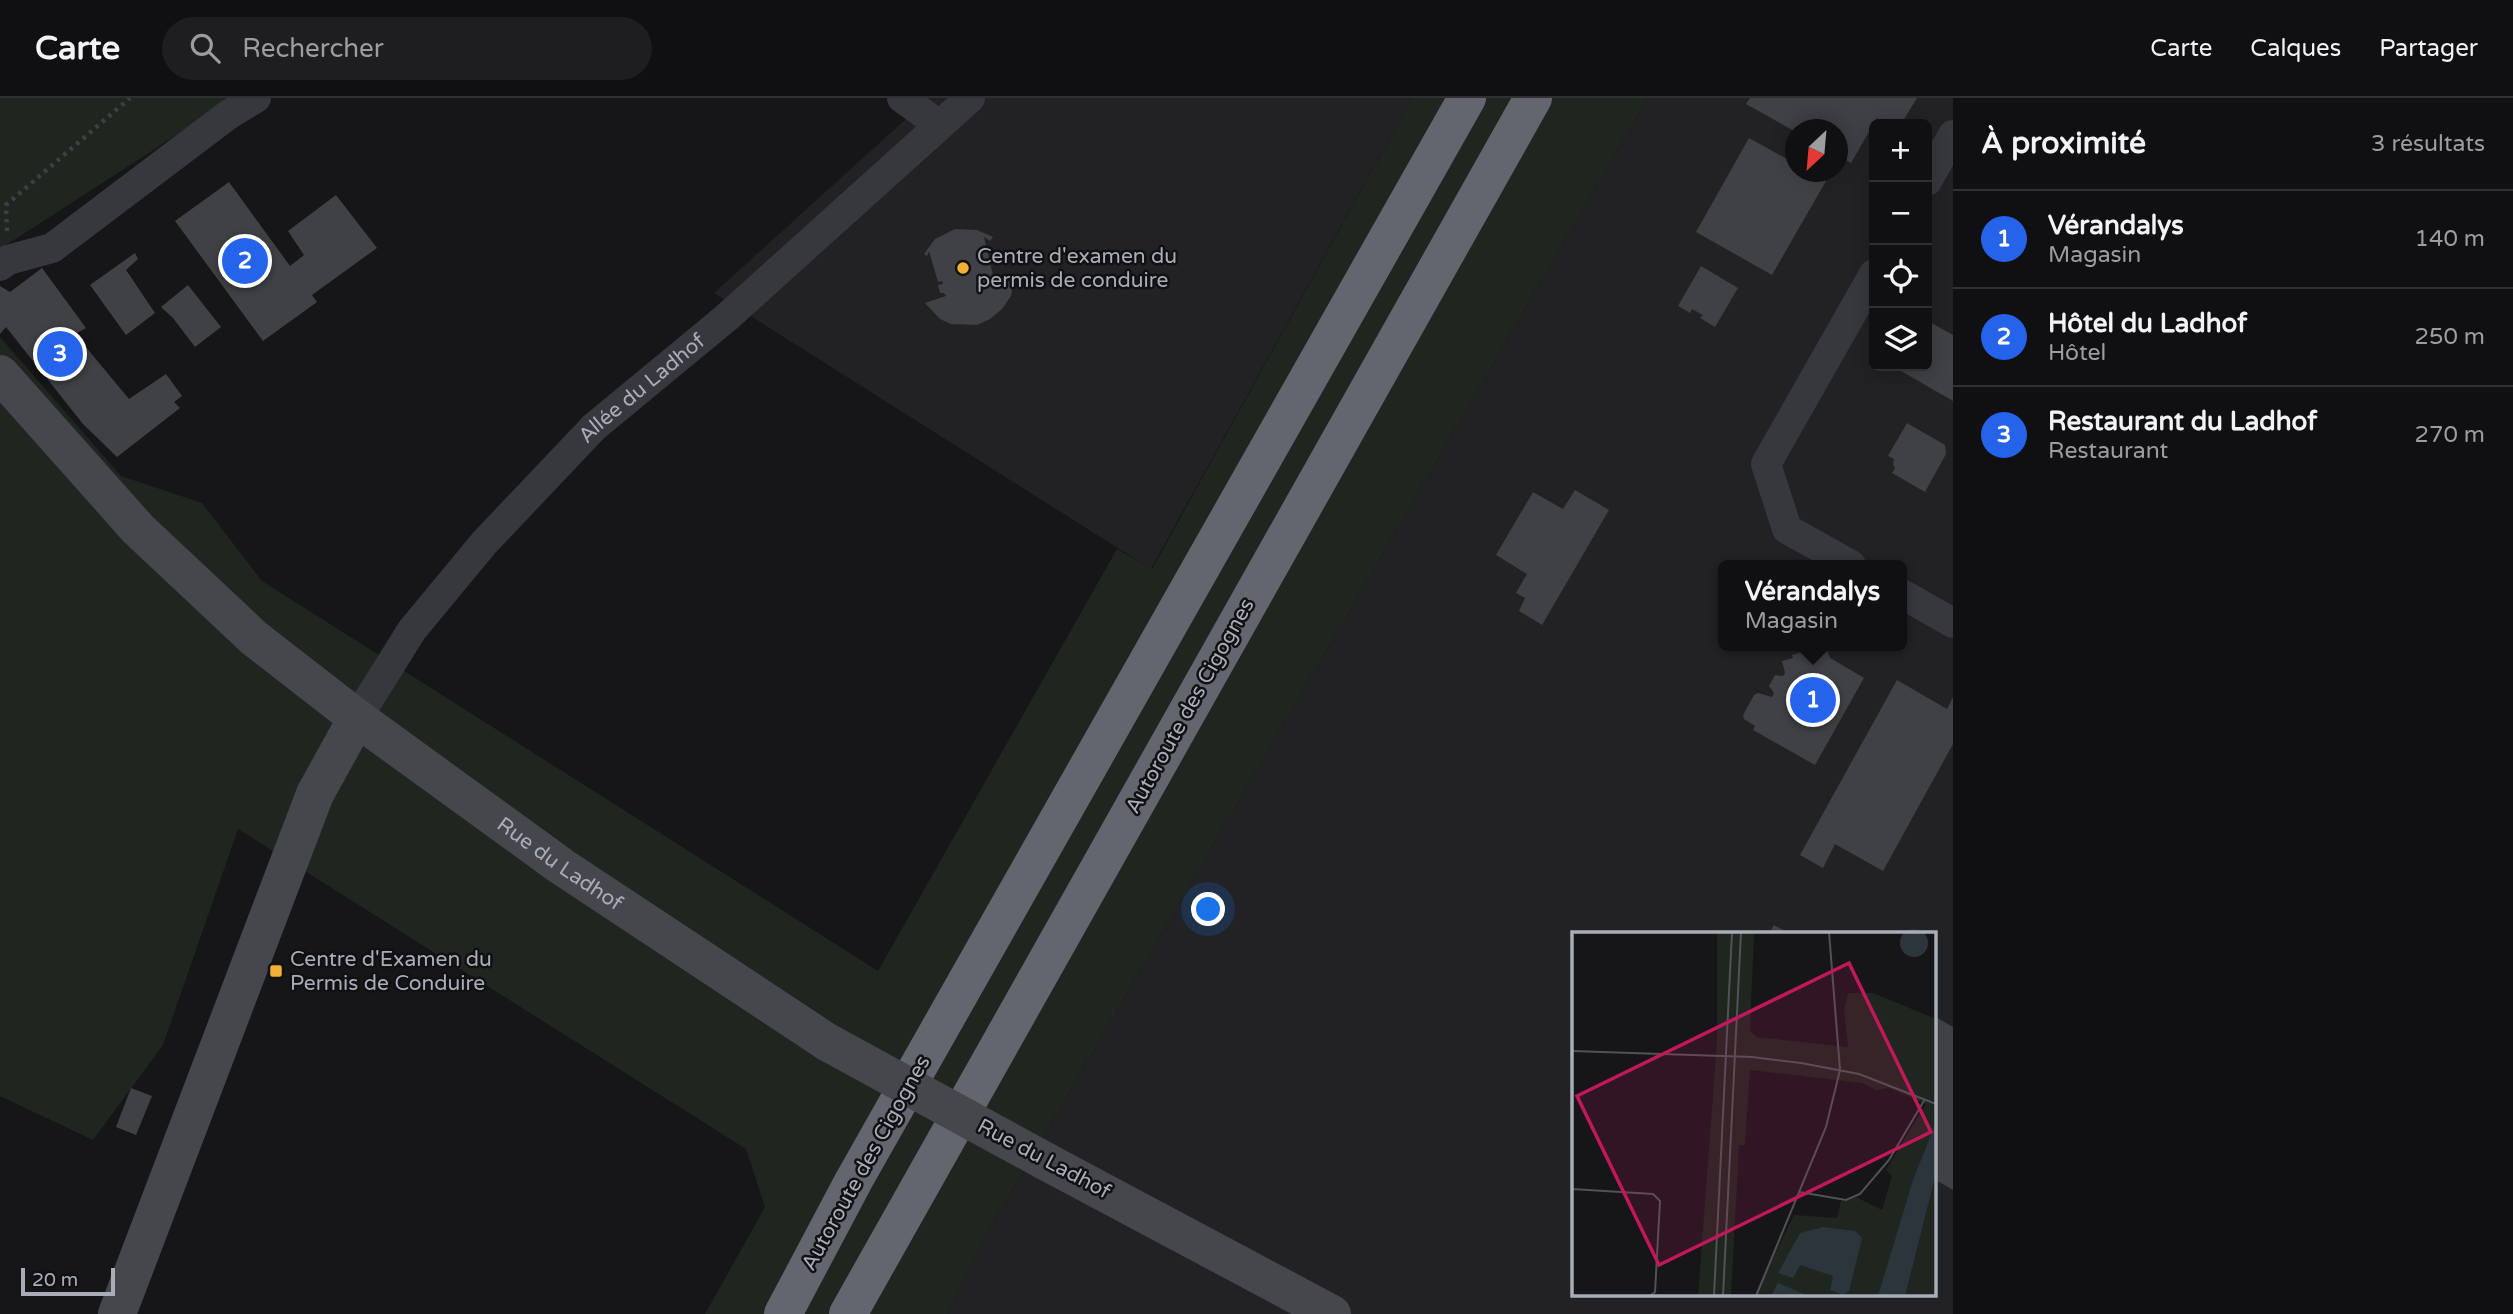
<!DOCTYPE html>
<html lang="fr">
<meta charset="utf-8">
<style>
:root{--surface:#101012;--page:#1e1e20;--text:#f1f3f6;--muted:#9c9d9f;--line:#303032;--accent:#2563eb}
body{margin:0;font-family:"Varela Round",sans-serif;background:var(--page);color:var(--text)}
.controls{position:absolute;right:21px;top:21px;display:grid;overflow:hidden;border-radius:10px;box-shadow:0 4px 18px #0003}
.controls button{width:63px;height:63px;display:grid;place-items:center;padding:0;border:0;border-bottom:2px solid var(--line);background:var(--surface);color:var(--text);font:35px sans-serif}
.compass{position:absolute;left:1785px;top:21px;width:63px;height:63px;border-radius:50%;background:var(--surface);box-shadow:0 4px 18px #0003;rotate:206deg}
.scale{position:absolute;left:21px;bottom:18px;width:94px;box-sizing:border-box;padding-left:7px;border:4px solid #a8adb8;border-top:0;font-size:19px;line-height:24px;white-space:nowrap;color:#a8adb8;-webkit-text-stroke:5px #111113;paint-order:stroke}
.you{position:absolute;left:1209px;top:812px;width:24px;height:24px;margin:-18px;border:5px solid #fff;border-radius:50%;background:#1a73e8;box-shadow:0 0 0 10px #1a73e833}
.badge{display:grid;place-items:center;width:46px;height:46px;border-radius:50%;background:var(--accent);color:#fff;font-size:23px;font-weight:700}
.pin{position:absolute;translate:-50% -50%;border:4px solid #fff;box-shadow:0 2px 7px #0006}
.popup{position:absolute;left:1718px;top:462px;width:189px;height:91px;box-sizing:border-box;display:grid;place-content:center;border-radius:10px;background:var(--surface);filter:drop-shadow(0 2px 5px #0005);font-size:23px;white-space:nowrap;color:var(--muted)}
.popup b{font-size:26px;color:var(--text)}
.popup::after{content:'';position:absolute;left:50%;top:100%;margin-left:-14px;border:14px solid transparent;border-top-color:var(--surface)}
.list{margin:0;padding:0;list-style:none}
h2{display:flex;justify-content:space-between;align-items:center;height:91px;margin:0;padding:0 28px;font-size:30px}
h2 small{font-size:23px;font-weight:400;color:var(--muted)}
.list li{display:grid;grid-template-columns:46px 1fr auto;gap:21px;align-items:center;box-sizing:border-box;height:98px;padding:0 28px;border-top:2px solid var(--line)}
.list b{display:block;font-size:26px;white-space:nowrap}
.list p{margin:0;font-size:23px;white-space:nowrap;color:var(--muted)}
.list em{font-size:23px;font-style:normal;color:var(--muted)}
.icon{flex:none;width:38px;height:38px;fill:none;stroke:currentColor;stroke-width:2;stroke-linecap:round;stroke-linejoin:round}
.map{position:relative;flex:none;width:1953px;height:1216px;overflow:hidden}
header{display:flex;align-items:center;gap:42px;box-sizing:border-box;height:98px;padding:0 35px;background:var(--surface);border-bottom:2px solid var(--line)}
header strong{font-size:33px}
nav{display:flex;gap:38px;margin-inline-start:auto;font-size:24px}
.search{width:490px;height:63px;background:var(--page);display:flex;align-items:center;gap:18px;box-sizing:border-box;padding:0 24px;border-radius:38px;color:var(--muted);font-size:26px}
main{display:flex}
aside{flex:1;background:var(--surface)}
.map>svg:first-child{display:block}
</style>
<header>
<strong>Carte</strong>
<div class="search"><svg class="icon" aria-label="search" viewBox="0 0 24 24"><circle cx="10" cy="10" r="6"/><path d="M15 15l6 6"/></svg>Rechercher</div>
<nav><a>Carte</a><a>Calques</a><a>Partager</a></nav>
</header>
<main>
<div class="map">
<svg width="1953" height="1216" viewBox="0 0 1953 1216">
<rect width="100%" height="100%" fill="#161618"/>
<g fill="#222225" fill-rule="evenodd">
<polygon points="929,0 1412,0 1151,471 714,195"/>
<path d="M1648,0H1953V1216H948L986,1138ZM1874,26H1927V268H1874ZM1796,32H1838V74H1796ZM1724,467H1902V548H1724ZM1573,836H1934V1197H1573Z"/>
</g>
<g fill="#1e261f">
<polygon points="0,0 234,0 0,151"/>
<polygon points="1412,0 1648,0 986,1138 948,1216 705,1216 765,1109 746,1051 238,731 163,947 93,1042 0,998 0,239 121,378 202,405 262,483 878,873 1117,451 1152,471"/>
</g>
<g fill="#404145">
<polygon points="1750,0 1917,0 1901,26 1889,26 1877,20 1851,65 1838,58 1838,32 1796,32 1796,34 1746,6"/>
<polygon points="1749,40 1796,66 1796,74 1809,74 1826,83 1772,177 1696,134"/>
<polygon points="229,84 290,168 304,157 288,133 336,97 377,150 312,197 317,204 263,243 175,123"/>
<polygon points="955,131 977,132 993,139 990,143 984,139 995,186 1014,182 1011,198 1002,211 990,221 977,227 951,226 940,221 925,205 946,198 944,195 940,195 938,187 943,186 942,183 938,184 929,153 927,158 924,156 935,141"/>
<polygon points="135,155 138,161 126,172 155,215 126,237 90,187"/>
<polygon points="1701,168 1738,190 1715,229 1700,220 1703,217 1692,211 1690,215 1678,208"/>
<polygon points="42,170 86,230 75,236 129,301 166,276 182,298 174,304 180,310 117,359 83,326 6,229 0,236 0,188 10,194"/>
<polygon points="188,187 221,229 195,249 173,220 161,209"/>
<polygon points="1928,223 1953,237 1953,303 1901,273 1904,268 1927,268"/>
<polygon points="1907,325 1945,347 1946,356 1925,394 1892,375 1895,370 1893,366 1894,361 1888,358"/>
<polygon points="1575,392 1609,412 1542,527 1519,513 1525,500 1516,495 1527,476 1496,457 1533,394 1563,411"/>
<polygon points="1816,550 1817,553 1827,551 1830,560 1864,580 1815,667 1753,632 1755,628 1744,621 1743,617 1754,597 1758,595 1772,599 1774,595 1769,588 1775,577 1783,578 1785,575 1782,563 1793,560 1792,557"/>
<polygon points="1897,582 1947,611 1953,599 1953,646 1883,773 1835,746 1823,770 1800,757"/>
<polygon points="1774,827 1790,836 1769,836"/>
<polygon points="1934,918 1953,929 1953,1092 1934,1081"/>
<polygon points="131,990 152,998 136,1037 116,1029"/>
</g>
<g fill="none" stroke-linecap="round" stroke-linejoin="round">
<polyline stroke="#3d3f44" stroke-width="4.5" stroke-dasharray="3.5 5" stroke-linecap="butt" points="7,133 6,107 130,0"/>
<g stroke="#37383d" stroke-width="30">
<polyline points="902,0 939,27"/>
<polyline points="1927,83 1953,37"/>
<polyline points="0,168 8,162 52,150 228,17 256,0"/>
<polyline points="1851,467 1787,431 1766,366 1874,176"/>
<polyline points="1902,496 1953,525"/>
<path id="s1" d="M357,620L412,532L484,445L594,329L726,220L970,0"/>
</g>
<g stroke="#45474d" stroke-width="38">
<path id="s2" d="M0,276L138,431L254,540L357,620L561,768L827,944"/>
<polyline points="1045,1063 1332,1216"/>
<polyline points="117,1216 315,696 357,620"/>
</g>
<g stroke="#63666e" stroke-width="38">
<polyline points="783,1216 854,1082 1467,0"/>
<polyline points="848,1216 1533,0"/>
</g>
<polyline stroke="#45474d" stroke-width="38" points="827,944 1045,1063"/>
</g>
<g fill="#f2b134" stroke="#111113" stroke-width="2.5">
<circle cx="963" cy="170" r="7"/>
<rect x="269" y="866" width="14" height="14" rx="3.5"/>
</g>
<g text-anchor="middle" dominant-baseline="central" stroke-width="5" stroke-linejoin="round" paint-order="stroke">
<g font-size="21" fill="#a8adb8" stroke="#111113" text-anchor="start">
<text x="977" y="158">Centre d'examen du<tspan x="977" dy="24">permis de conduire</tspan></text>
<text x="290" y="861">Centre d'Examen du<tspan x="290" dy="24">Permis de Conduire</tspan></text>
</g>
<g font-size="21" fill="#a8adb8" stroke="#111113">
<text stroke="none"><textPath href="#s1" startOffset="438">Allée du Ladhof</textPath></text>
<text transform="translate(1190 608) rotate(-61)">Autoroute des Cigognes</text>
<text stroke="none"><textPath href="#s2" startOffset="747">Rue du Ladhof</textPath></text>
<text transform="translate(1044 1061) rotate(28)">Rue du Ladhof</text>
<text transform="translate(866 1065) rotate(-61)">Autoroute des Cigognes</text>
</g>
</g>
<g transform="translate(1572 834)">
<rect width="364" height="364" fill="#161618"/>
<path d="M145,0H182L178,98L184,105L276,115L272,79L276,61H301L364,87V364H182L222,283L265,286L269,269L284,265L310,278L320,244L314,238L354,172L317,156L304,158L290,151L178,138L173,213H167L159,364H126L145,109Z" fill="#1e261f"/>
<path d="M328 11a14 14 0 1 1 28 0a14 14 0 1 1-28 0ZM364,190V241L333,364H306L341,248ZM251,295L283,299L290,306L277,359L271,363L258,358L261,344L228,333L221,346L206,341L228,301ZM206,351L232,362V364H199Z" fill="#2c353c"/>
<path fill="none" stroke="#505258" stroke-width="2" d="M257,0L268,138M0,119L180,125L229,131L287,142L364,172M0,257L81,262L88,269L83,360L78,364M227,260L274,268L288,262L317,228L353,167M142,364L160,0M151,364L169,0M184,364L254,195L268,138"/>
<path fill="#c2185b" fill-opacity="0.15" stroke="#c2185b" stroke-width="3.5" d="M277,31L359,200L87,333L5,164Z"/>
<rect width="364" height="364" fill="none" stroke="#a8adb8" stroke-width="3.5"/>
</g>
</svg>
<div class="controls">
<button>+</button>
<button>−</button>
<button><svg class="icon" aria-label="locate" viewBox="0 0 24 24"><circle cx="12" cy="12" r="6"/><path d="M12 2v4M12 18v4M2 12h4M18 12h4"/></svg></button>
<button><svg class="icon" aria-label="layers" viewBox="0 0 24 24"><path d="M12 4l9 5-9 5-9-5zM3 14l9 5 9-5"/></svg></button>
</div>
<svg class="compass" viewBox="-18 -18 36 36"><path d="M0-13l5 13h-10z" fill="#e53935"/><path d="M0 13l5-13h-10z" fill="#9c9d9f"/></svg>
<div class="scale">20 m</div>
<div class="you"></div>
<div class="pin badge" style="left:1813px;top:602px">1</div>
<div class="popup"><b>Vérandalys</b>Magasin</div>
<div class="pin badge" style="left:245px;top:163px">2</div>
<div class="pin badge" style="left:60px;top:256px">3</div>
</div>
<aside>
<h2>À proximité<small>3 résultats</small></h2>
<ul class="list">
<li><span class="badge">1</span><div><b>Vérandalys</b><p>Magasin</p></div><em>140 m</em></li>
<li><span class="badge">2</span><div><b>Hôtel du Ladhof</b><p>Hôtel</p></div><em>250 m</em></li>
<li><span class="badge">3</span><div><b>Restaurant du Ladhof</b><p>Restaurant</p></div><em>270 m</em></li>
</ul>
</aside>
</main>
